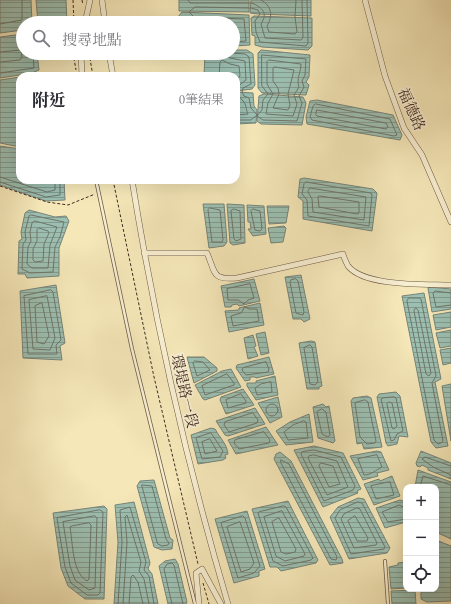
<!DOCTYPE html>
<html lang="zh-TW">
<meta charset="utf-8">
<style>
:root{--surface:#fff;--page:#f2f2f3;--text:#2b2b33;--muted:#7c7c81;--line:#e1e1e2}
body{margin:0;font-family:"EB Garamond","Noto Serif TC",serif;background:var(--page);color:var(--text)}
.controls{position:absolute;right:12px;bottom:12px;display:grid;overflow:hidden;border-radius:8px;box-shadow:0 4px 16px #0002}
.controls button{width:36px;height:36px;display:grid;place-items:center;padding:0;border:0;border-bottom:1px solid var(--line);background:var(--surface);color:var(--text);font:20px sans-serif}
.list{margin:0;padding:0;list-style:none}
h2{display:flex;justify-content:space-between;align-items:center;height:52px;margin:0;padding:0 16px;font-size:17px}
h2 small{font-size:13px;font-weight:400;color:var(--muted)}
.icon{flex:none;width:22px;height:22px;fill:none;stroke:currentColor;stroke-width:2;stroke-linecap:round;stroke-linejoin:round}
.map{position:relative;flex:none;width:451px;height:604px;overflow:hidden}
.search{position:absolute;background:var(--surface);box-shadow:0 4px 16px #0002;left:16px;top:16px;width:224px;height:44px;display:flex;align-items:center;gap:10px;box-sizing:border-box;padding:0 14px;border-radius:22px;color:var(--muted);font-size:15px}
.panel{position:absolute;background:var(--surface);box-shadow:0 4px 16px #0002;left:16px;top:72px;width:224px;height:112px;border-radius:12px}
.map>svg:first-child{display:block}
</style>
<div class="map">
<svg width="451" height="604" viewBox="0 0 451 604">
<defs>
<pattern id="water-rules" width="6" height="5" patternUnits="userSpaceOnUse"><rect width="6" height="5" fill="#9cbfb1"/><path d="M0 2.5h6" fill="none" stroke="#819b90"/></pattern>
</defs>
<rect width="100%" height="100%" fill="#f5e7b8"/>
<filter id="stains"><feTurbulence type="fractalNoise" baseFrequency=".005" numOctaves="4"/><feColorMatrix values="0 0 0 0 .2 0 0 0 0 .09 0 0 0 0 .02 0 0 0 .5 -.17"/></filter>
<radialGradient id="worn" r=".72"><stop offset=".6" stop-color="#630" stop-opacity="0"/><stop offset="1" stop-color="#630" stop-opacity=".3"/></radialGradient>
<g fill="url(#water-rules)" stroke="#778478">
<polygon points="0,0 31,0 32,23 23,23 23,30 0,33"/>
<polygon points="36,0 66,0 67,23 38,23"/>
<polygon points="179,0 249,0 249,12 179,11"/>
<polygon points="251,0 311,0 311,16 258,14 250,13"/>
<polygon points="182,12 249,15 250,45 233,46 233,23 178,23 178,17"/>
<polygon points="254,16 312,18 312,46 308,50 262,47 255,45 255,36 252,35 251,18"/>
<polygon points="23,34 23,53 37,53 39,70 32,73 0,78 0,37"/>
<polygon points="233,50 247,50 253,54 255,85 252,89 236,91 236,76 204,76 205,53 233,53"/>
<polygon points="261,50 310,55 309,77 306,82 309,85 306,95 262,93 258,88 258,53"/>
<polygon points="20,77 20,147 0,143 0,80"/>
<polygon points="236,92 253,93 254,106 257,110 256,123 236,124"/>
<polygon points="264,94 303,97 306,103 302,125 261,124 257,121 259,96"/>
<polygon points="317,100 393,115 402,135 400,140 307,124 306,117 310,101"/>
<polygon points="0,146 20,149 20,180 64,180 65,200 46,201 0,185"/>
<polygon points="304,178 373,189 377,193 372,231 303,219 303,201 298,197 300,179"/>
<polygon points="203,204 224,204 227,242 224,246 209,248"/>
<polygon points="227,204 244,205 245,243 233,245 230,243"/>
<polygon points="247,205 264,206 266,234 253,236 248,229 251,229 250,222 248,222"/>
<polygon points="267,206 289,206 286,223 269,224"/>
<polygon points="29,210 55,217 66,216 69,221 59,248 59,276 27,278 25,274 18,274 19,241 22,239 21,232 25,213"/>
<polygon points="284,226 286,228 283,242 271,243 268,228"/>
<polygon points="301,275 310,319 304,322 301,319 293,319 285,277"/>
<polygon points="254,279 260,301 239,306 237,304 232,305 231,307 225,307 221,286"/>
<polygon points="56,285 65,343 60,346 62,360 23,358 20,291"/>
<polygon points="429,287 451,289 451,309 432,312 428,288"/>
<polygon points="424,293 441,379 435,382 448,446 436,448 431,442 402,296"/>
<polygon points="260,303 264,325 229,332 225,311 239,310 239,308"/>
<polygon points="451,312 451,327 436,330 433,315"/>
<polygon points="451,330 451,346 440,348 436,333"/>
<polygon points="265,332 269,353 261,355 256,334"/>
<polygon points="253,335 256,346 254,347 258,356 248,359 244,338"/>
<polygon points="311,341 315,342 322,386 319,387 319,389 307,389 299,343"/>
<polygon points="451,348 451,363 443,365 440,350"/>
<polygon points="184,357 189,382 179,384 173,359"/>
<polygon points="187,357 204,357 217,368 217,371 194,383"/>
<polygon points="269,357 274,374 256,378 255,377 250,377 250,380 245,381 236,368 237,365"/>
<polygon points="231,369 241,387 205,400 203,399 195,385 222,371"/>
<polygon points="275,376 278,395 256,400 247,386 247,383 256,383 256,381"/>
<polygon points="451,384 451,441 442,386"/>
<polygon points="243,389 254,405 226,414 220,400 221,397"/>
<polygon points="396,392 400,396 408,437 399,436 397,444 388,446 386,443 377,397 379,394"/>
<polygon points="367,396 371,398 382,447 364,449 362,443 357,444 351,401 353,398"/>
<polygon points="278,397 282,417 270,423 258,403"/>
<polygon points="323,404 326,407 329,406 335,441 333,443 318,438 313,407"/>
<polygon points="255,408 265,424 228,436 225,435 216,421"/>
<polygon points="309,414 313,442 286,445 276,431 290,422"/>
<polygon points="266,427 278,445 236,454 228,440"/>
<path d="M211,428L215,429C220,438 227,444 228,454L225,455L226,458L223,460L198,464L191,435Z"/>
<polygon points="314,446 343,453 361,489 357,491 358,493 323,507 294,450"/>
<polygon points="377,451 381,452 389,470 377,473 378,476 363,480 350,456"/>
<polygon points="421,451 451,463 451,479 428,470 428,468 422,465 420,467 417,466 416,463"/>
<polygon points="280,452 291,461 342,559 343,563 330,565 274,459 276,454"/>
<polygon points="418,470 451,482 451,539 436,532 436,487 415,487"/>
<polygon points="392,476 400,496 374,505 364,484 379,479 380,481"/>
<polygon points="154,480 170,538 173,540 172,549 162,550 154,547 137,486 140,481"/>
<polygon points="358,498 364,499 390,548 387,553 349,559 330,517 338,507"/>
<polygon points="400,500 403,501 406,510 406,522 385,528 376,508"/>
<polygon points="288,501 318,560 316,563 281,571 277,567 270,567 252,509"/>
<polygon points="134,502 150,563 148,569 152,574 158,604 114,604 118,542 115,505"/>
<polygon points="104,506 107,509 104,599 85,599 68,586 61,568 53,513"/>
<polygon points="247,511 265,569 259,571 259,576 234,583 215,519"/>
<polygon points="436,540 451,546 451,601 427,602 421,599 421,589 436,589"/>
<polygon points="175,559 178,564 187,602 186,604 168,604 159,566 165,561"/>
<polygon points="406,562 406,588 391,589 389,567 398,565 398,563"/>
<polygon points="415,590 416,604 392,604 391,591"/>
</g>
<g fill="none" stroke-linecap="round" stroke-linejoin="round">
<g stroke="#6e756a" stroke-width="1">
<path d="M188,0L190,3H252C263,8 268,13 261,24L265,38L301,40L303,38L302,0"/>
<path d="M261,0C272,6 273,16 267,26L269,32L295,34L297,32L295,17L296,0"/>
<polyline points="0,24 22,20 22,0"/>
<polyline points="233,42 246,41 244,19 194,17 189,12 195,7 251,8 258,10 260,14 255,21 256,32 260,42 306,46 308,43 307,0"/>
<polyline points="0,52 21,50 22,57 20,60 0,62"/>
<path d="M225,53L230,58L245,61L246,80C235,88 234,91 243,101C246,103 246,110 248,114L236,115"/>
<polyline points="231,53 245,54 249,57 251,84 243,88 242,92 244,96 249,98 251,108 257,115 251,120 236,120"/>
<polygon points="262,55 306,59 305,75 302,81 304,87 299,96 302,103 297,121 263,120 257,116 262,110 263,100 268,94 262,86"/>
<path d="M269,60L301,64C301,72 296,79 299,87L294,95L297,104L293,116L266,114L268,103L273,94L267,84V62Z"/>
<polygon points="275,67 294,70 288,94 290,105 288,110 273,108 279,94 278,88 273,81 273,68"/>
<polyline points="0,73 34,68 33,53"/>
<polyline points="219,76 220,62 222,60 230,64 239,66 240,76 236,80"/>
<polygon points="316,104 390,119 397,135 394,136 312,120 310,117 313,106"/>
<polygon points="317,110 386,123 388,127 386,129 317,116 316,115"/>
<polyline points="0,177 47,192 55,190 55,180"/>
<polyline points="0,182 46,197 60,195 60,180"/>
<polygon points="306,182 371,193 372,195 369,226 308,216 307,200 302,194 304,184"/>
<polygon points="310,188 366,197 364,220 313,212 312,199 308,192"/>
<polygon points="320,196 359,202 359,213 357,214 319,207 318,197"/>
<polygon points="210,208 220,210 223,240 222,242 212,242 208,210"/>
<polygon points="234,209 240,211 241,239 236,241 234,239 231,211"/>
<polygon points="253,209 260,211 262,229 260,231 255,230 251,211"/>
<polygon points="31,215 64,222 60,237 55,247 53,272 30,273 22,269 23,244 26,240 25,232 29,216"/>
<polygon points="35,221 57,227 50,245 48,268 32,268 27,264 28,247 31,241 30,232 32,223"/>
<polygon points="39,228 48,231 49,233 44,244 43,261 35,262 33,260 33,249 37,241 37,230"/>
<polygon points="296,279 298,281 304,312 303,315 296,313 290,282 291,280"/>
<polygon points="250,284 254,298 248,300 244,304 238,300 228,300 227,289"/>
<polygon points="51,290 53,292 61,340 56,345 57,354 28,354 24,296"/>
<polyline points="451,293 435,291 433,293 436,307 451,305"/>
<polygon points="47,296 55,338 50,350 33,349 29,300"/>
<polygon points="409,298 419,298 421,299 436,376 432,383 443,441 441,443 438,444 434,440 407,301"/>
<polygon points="42,303 49,336 44,344 37,342 35,306"/>
<polygon points="245,307 249,309 257,309 259,321 233,326 231,316 241,313"/>
<polygon points="416,308 418,310 431,373 429,376 426,374 414,311"/>
<polygon points="310,345 312,347 318,382 315,385 310,384 304,348"/>
<polygon points="195,361 203,362 210,370 197,376 193,363"/>
<polygon points="266,362 269,369 268,372 246,375 242,370 243,368"/>
<polygon points="227,374 234,383 234,385 205,395 202,386"/>
<polygon points="271,382 272,392 257,395 255,388 261,384"/>
<polygon points="241,394 246,401 246,403 228,408 226,400"/>
<polygon points="394,397 396,398 403,431 397,434 394,440 391,441 381,399 383,398"/>
<polygon points="365,400 368,402 376,441 375,443 367,444 360,437 355,403"/>
<polygon points="389,402 392,403 397,426 394,429 392,428 387,404"/>
<circle cx="272" cy="410" r="6"/>
<polygon points="322,409 326,412 330,435 328,437 322,434 317,412"/>
<polygon points="253,413 258,420 257,423 229,432 224,425 225,422"/>
<polygon points="304,421 306,422 308,438 288,440 284,432 293,425"/>
<polygon points="264,432 270,440 269,443 239,449 234,443 235,440"/>
<polygon points="211,433 223,451 220,457 202,459 196,438"/>
<polygon points="210,439 217,451 205,454 202,442"/>
<polygon points="314,450 341,457 355,486 353,490 324,501 301,454 302,452"/>
<polygon points="314,455 337,461 348,487 327,495 308,458 309,456"/>
<path d="M377,455L382,467C376,470 371,475 364,475L358,459Z"/>
<polygon points="281,460 289,464 337,557 336,560 331,559 281,463"/>
<polygon points="321,463 333,466 340,484 329,487 319,466"/>
<polyline points="451,466 425,457 422,459 433,467 451,475"/>
<polygon points="390,482 394,495 376,499 371,486"/>
<polygon points="142,485 152,486 166,539 169,543 168,545 162,546 158,544"/>
<polyline points="420,487 423,476 451,485"/>
<polygon points="358,502 362,503 385,547 384,549 351,554 335,518 340,510"/>
<polygon points="284,506 286,507 313,558 311,560 283,566 273,561 258,513 259,512"/>
<polygon points="357,508 360,509 377,543 376,545 354,548 341,519 344,514"/>
<polyline points="406,508 399,505 382,512 388,522 406,519"/>
<polygon points="100,510 103,512 100,593 98,595 87,595 71,583 65,567 57,518"/>
<polygon points="282,511 305,554 304,556 285,561 276,556 264,517"/>
<polygon points="95,516 97,518 95,588 89,590 75,580 70,566 63,522"/>
<polygon points="243,516 245,518 260,566 254,573 238,578 221,523"/>
<polygon points="355,516 368,538 367,541 357,541 348,521"/>
<polygon points="279,518 296,549 295,552 286,554 281,552 272,522"/>
<polygon points="240,522 254,563 250,569 241,572 227,527"/>
<path d="M89,523L91,525L89,579L87,581C72,572 73,544 70,527L72,526Z"/>
<polyline points="118,604 122,542 120,510 130,507 146,562 144,570 149,576 154,604"/>
<polyline points="123,604 127,542 125,517 127,515 141,562 139,571 144,579 149,604"/>
<polyline points="129,604 131,577 133,575 138,582 143,604"/>
<polyline points="172,604 164,569 167,564 172,563 174,565 183,604"/>
</g>
<g stroke="#6d5a48" stroke-width="4">
<g id="service">
<polyline points="96,180 132,349 195,604"/>
<polyline points="385,561 388,604"/>
</g>
</g>
<g stroke="#6d5a48" stroke-width="6">
<g id="minor">
<polyline points="102,0 105,23"/>
<polyline points="365,0 385,76 404,128 422,155 451,222"/>
<polyline points="85,23 90,0"/>
<polyline points="81,53 82,76"/>
<polyline points="109,53 113,76"/>
<path d="M132,180C155,323 187,465 228,604"/>
<path d="M144,253H207C216,274 212,280 237,278L343,254C344,258 346,262 348,266C365,287 425,284 451,285"/>
<polyline points="199,604 196,573 202,569 221,604"/>
</g>
</g>
<g stroke="#402b23" stroke-width="1" stroke-dasharray="3 2" stroke-linecap="butt">
<polyline points="73,0 74,23"/>
<polyline points="82,0 83,5"/>
<polyline points="73,53 76,70"/>
<polyline points="89,53 93,76"/>
<polyline points="113,180 154,377 198,564"/>
<polyline points="0,186 47,202 68,205 95,194"/>
<polyline points="203,583 209,604"/>
</g>
<use href="#service" stroke="#f8efd1" stroke-width="2.5"/>
<use href="#minor" stroke="#f8efd1" stroke-width="5"/>
</g>
<g text-anchor="middle" dominant-baseline="central" stroke-width="3.5" stroke-linejoin="round" paint-order="stroke">
<g font-size="15" fill="#402b23" stroke="#f8efd1">
<text transform="translate(412 109) rotate(66)">福德路</text>
<text transform="translate(185 391) rotate(77)">環堤路一段</text>
</g>
</g>
<rect width="100%" height="100%" filter="url(#stains)"/>
<rect width="100%" height="100%" fill="url(#worn)"/>
</svg>
<div class="controls">
<button>+</button>
<button>−</button>
<button><svg class="icon" aria-label="locate" viewBox="0 0 24 24"><circle cx="12" cy="12" r="6"/><path d="M12 2v4M12 18v4M2 12h4M18 12h4"/></svg></button>
</div>
<div class="search"><svg class="icon" aria-label="search" viewBox="0 0 24 24"><circle cx="10" cy="10" r="6"/><path d="M15 15l6 6"/></svg>搜尋地點</div>
<section class="panel">
<h2>附近<small>0筆結果</small></h2>
<ul class="list">
</ul>
</section>
</div>
